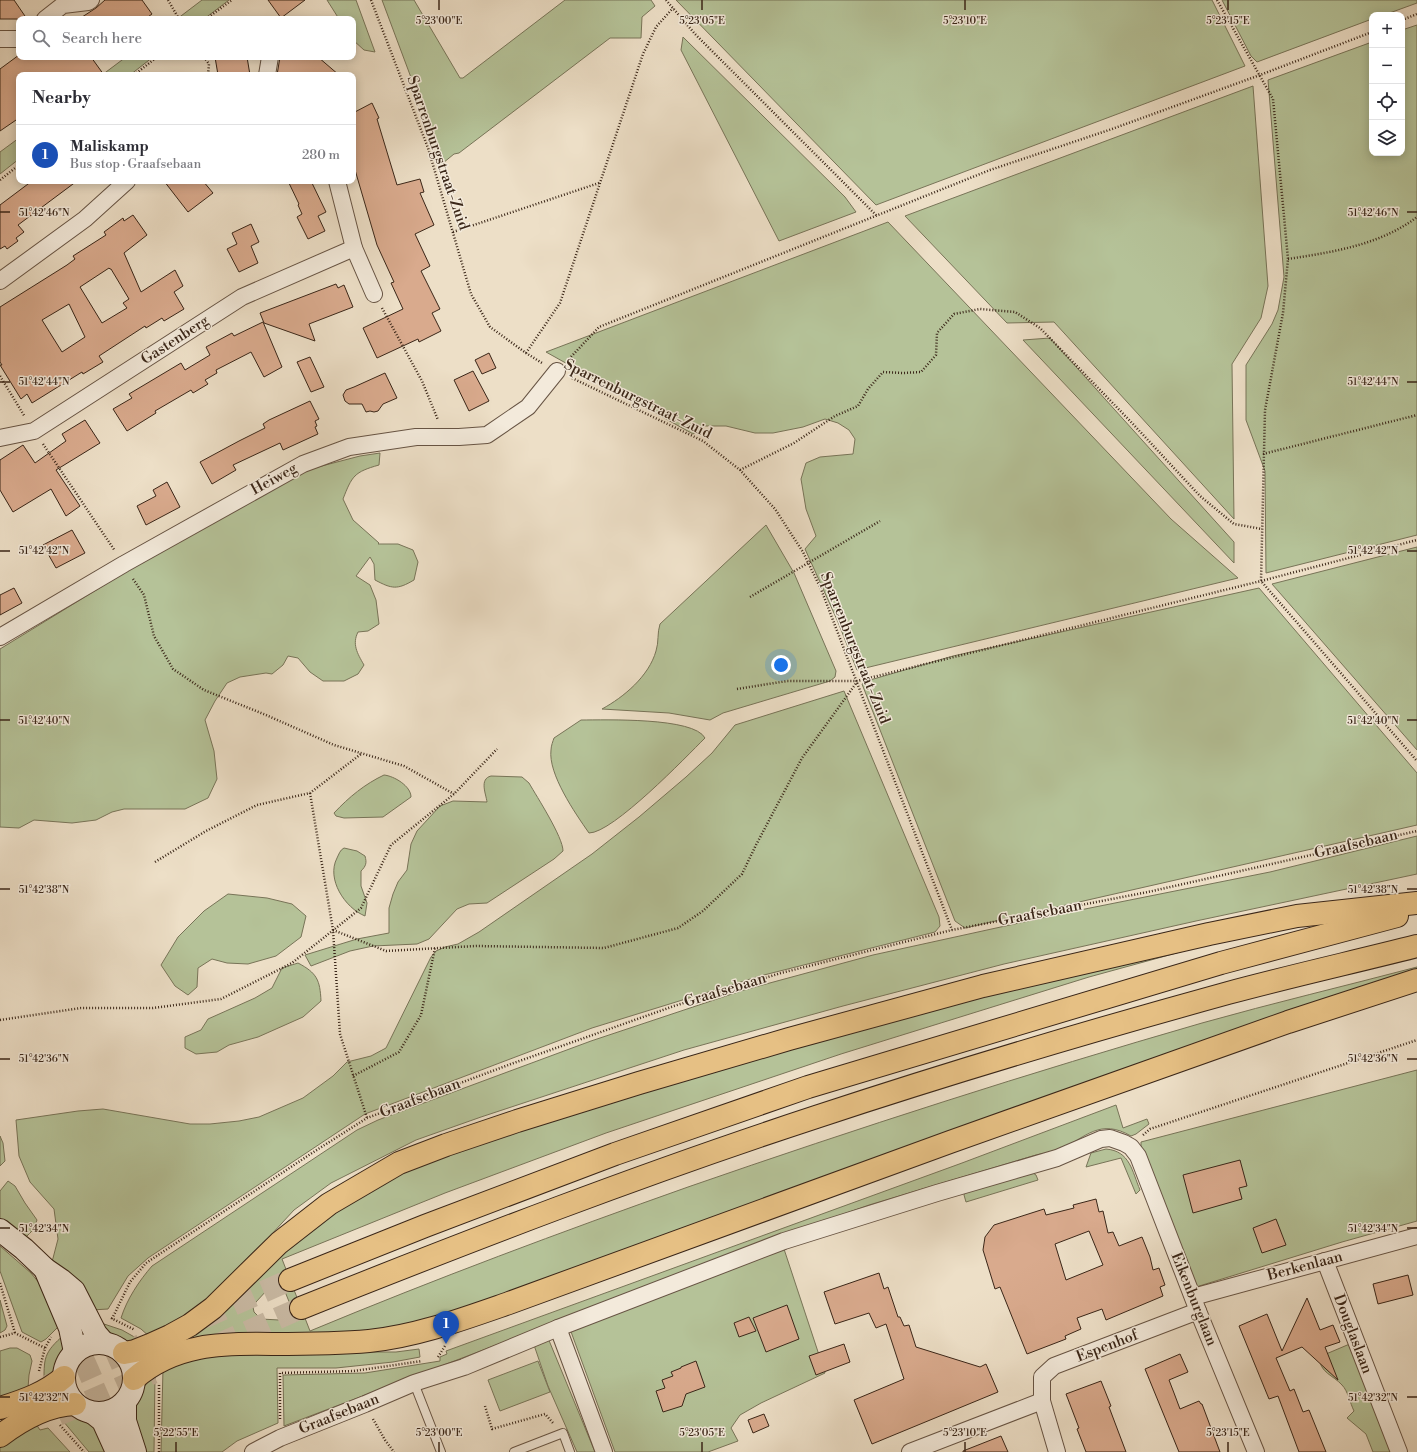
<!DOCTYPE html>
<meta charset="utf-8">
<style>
:root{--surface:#fff;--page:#f2f2f3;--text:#2b2b33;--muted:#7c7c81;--line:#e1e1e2;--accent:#8f2418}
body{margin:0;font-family:"Libre Bodoni",serif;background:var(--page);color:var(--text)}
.controls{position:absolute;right:12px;top:12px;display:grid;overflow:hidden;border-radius:8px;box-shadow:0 2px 10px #0003}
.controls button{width:36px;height:36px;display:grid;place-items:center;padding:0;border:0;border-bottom:1px solid var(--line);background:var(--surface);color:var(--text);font:20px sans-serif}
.you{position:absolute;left:781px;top:665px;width:14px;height:14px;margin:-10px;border:3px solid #fff;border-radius:50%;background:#1a73e8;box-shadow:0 0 0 6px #1a73e833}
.badge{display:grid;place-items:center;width:26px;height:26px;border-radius:50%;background:var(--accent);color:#fff;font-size:13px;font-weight:700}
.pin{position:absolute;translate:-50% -33px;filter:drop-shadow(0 1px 2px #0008)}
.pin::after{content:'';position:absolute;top:21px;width:14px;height:12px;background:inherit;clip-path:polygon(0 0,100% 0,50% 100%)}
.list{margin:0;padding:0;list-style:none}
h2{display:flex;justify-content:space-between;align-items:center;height:52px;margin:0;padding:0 16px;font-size:17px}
h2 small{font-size:13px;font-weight:400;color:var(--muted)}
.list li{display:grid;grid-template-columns:26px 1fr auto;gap:12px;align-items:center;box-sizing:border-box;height:60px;padding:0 16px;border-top:1px solid var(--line)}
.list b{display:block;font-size:15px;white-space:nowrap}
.list p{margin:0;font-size:13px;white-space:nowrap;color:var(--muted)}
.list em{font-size:13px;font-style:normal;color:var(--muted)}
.icon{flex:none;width:22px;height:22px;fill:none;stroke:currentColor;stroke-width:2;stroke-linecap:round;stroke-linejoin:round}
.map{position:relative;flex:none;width:1417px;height:1452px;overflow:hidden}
.search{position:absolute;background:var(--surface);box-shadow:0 2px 10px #0003;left:16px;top:16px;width:340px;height:44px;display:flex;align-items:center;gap:10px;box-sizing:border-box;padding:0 14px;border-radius:8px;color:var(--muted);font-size:15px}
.panel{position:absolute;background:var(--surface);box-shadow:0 2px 10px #0003;left:16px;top:72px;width:340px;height:112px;border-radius:8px}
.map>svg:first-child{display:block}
</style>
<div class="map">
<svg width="1417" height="1452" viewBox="0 0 1417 1452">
<rect width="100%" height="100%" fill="#eddfc7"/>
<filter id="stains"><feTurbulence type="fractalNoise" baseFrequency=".005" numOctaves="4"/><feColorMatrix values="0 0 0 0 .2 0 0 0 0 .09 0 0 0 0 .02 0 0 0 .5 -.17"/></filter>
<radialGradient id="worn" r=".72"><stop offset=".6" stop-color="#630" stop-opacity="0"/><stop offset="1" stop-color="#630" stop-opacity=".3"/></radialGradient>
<g fill="#b5c298" stroke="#787458" fill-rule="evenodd">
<polygon points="202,0 229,0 204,19 177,19"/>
<polygon points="327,0 356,0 375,52 364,50 353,40 353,19 339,19"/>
<polygon points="382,0 414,0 460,78 463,78 565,0 651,0 655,6 642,17 641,38 610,38 459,153 454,154 443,163"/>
<polygon points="676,0 1212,0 1245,66 876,205"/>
<polygon points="1222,0 1417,0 1417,3 1384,15 1372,15 1372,19 1257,62 1251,56"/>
<polygon points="1417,25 1417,535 1266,573 1265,471 1246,420 1246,365 1272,324 1278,310 1284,277 1268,80 1372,42 1372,153 1402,153 1402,30"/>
<polygon points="683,37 845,197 856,212 779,241 681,50"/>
<polygon points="126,57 153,57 130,75 102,75"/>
<polygon points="1253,86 1268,286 1261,318 1232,364 1234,519 1054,322 1007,323 905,216"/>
<polygon points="19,138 19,159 0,174 0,152"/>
<polygon points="888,222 1171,519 1238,578 857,670 838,622 805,549 816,536 806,509 801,479 806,463 820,457 853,454 855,439 849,430 838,423 825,419 803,427 773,433 755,433 726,426 705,426 693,434 546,352"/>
<polygon points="1050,338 1234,542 1234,563 1023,340"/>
<path d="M380,453L379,465C354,472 352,476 343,499L353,520L379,543L378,544H398L413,550L418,562L414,580C397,590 392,589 375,580L374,564L370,557L356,576L370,585L376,600L379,624L368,631L358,632C352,644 357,653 364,665L358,674L344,681H323L310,672L298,658L288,656L283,665L272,674L266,673L240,677L227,683L215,701L205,720L214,751L217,779L208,798L185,809H124L112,812L96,820L72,823L34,820L19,828L0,827V649L189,533L285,480L314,468L360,456Z"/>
<path d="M766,525L794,573L836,671L835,677L830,681L723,713L710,720L669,713L602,709C624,697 649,676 656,651C659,642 657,633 660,624Z"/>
<polygon points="1417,547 1417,750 1272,584"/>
<polygon points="1259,588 1417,773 1417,825 965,928 955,921 862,684 870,680 953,656"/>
<polygon points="844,691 939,917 940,926 935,932 760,976 592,1028 365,1114 148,1258 128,1276 108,1309 91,1310 52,1262 58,1239 54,1209 30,1182 19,1156 16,1120 78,1111 103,1109 190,1124 210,1124 239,1121 259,1117 303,1098 333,1076 347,1062 371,1056 386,1048 431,957 436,951 445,947 458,944 479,932 592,854 639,817 686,777 712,753 735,725"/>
<path d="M581,720C605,720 694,717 705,738C686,757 613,833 589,833C575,813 548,774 551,750C551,746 553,741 554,738Z"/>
<path d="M384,775C394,776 411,786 411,797L383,817L344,818L336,816L334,813C349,797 365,784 384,775Z"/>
<path d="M491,776L522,777L529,783C537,797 563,837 563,851L554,859L487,903L469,904L457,909L429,939L417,944L373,946L350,951L311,966L305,955L357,939L389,933V908L393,894L398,882L407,870L411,844L417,831L440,806L453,801L487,802C486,794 479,779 491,776Z"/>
<path d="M1417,836V874L1196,921L1004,964L843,1006L684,1050L481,1117L416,1140L331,1183L294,1210L246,1262L209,1306L150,1337L141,1329L121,1318C127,1299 139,1281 152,1266L357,1130L378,1120L591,1041L744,990L873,955L1060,914L1270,872Z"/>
<path d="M344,848L357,851L365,856C367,863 366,866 361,871V886L367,903L365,916C345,908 326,879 337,858C339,854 340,850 344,848Z"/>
<polygon points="228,894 267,898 292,904 306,916 301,937 276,956 248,964 227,963 212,959 198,968 197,987 188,995 175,986 161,965 178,937 204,911"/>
<path d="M1191,949L1089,977L841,1054L606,1133L445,1193L282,1259L310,1331C435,1279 561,1232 688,1187C858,1128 1029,1073 1202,1023C1273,1003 1345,986 1417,967V971L420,1326L176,1348L281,1252L319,1222L401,1170L543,1118L892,1015ZM279,1277L297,1321L261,1319L254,1312L253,1307L256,1302Z"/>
<path d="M298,963C317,973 320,980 321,1001L303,1017L258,1037L229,1045L217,1052L196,1054L185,1048V1037L201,1030L208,1019L255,998L272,988L282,968Z"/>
<polygon points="1417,1070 1417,1221 1342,1242 1196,1287 1141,1150 1141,1142"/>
<path d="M1116,1105L1123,1128L1147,1119L1149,1124L1136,1134L1131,1136C1100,1118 1086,1137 1061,1149C1054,1153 1044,1153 1036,1155L869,1205L787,1234L284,1426L283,1375L365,1373L440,1361V1357L447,1354L446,1351L962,1163Z"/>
<polygon points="0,1136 3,1143 5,1161 0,1166"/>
<path d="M1106,1149C1130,1151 1132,1171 1140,1190L1136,1194L1121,1158L1086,1167L1091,1153Z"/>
<polygon points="1033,1173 1036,1175 1038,1180 966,1202 964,1195 965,1192"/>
<polygon points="8,1181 15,1186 25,1203 37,1220 33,1230 24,1239 0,1221 0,1191"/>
<polygon points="0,1246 31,1273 44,1289 61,1324 46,1339 41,1342 22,1332 0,1271"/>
<polygon points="783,1246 825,1373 761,1403 740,1415 731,1428 738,1441 708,1452 615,1452 570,1329"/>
<polygon points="0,1300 7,1326 5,1330 0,1333"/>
<polygon points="101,1323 122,1330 138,1339 131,1344 104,1331"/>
<path d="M65,1334V1350L59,1360L53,1374L44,1385C44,1358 43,1353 65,1334Z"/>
<polygon points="548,1338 595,1452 577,1452 548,1386 534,1345"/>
<path d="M1352,1343L1393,1452H1373L1366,1434L1347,1418L1354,1411C1350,1403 1348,1391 1342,1385C1333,1375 1320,1373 1319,1357Z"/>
<polygon points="10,1348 17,1348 30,1355 32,1361 29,1375 28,1388 0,1403 0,1351"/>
<polygon points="419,1349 420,1357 393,1362 336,1368 277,1368 278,1423 237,1441 222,1452 161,1452 163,1368 199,1355 341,1352 396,1352"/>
<polygon points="538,1361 550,1392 500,1411 488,1380"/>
<polygon points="155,1374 154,1452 141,1452 132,1412 143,1388"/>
<polygon points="67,1414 85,1421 97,1429 110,1452 89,1452 58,1415"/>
<polygon points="36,1424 40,1430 48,1428 70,1452 0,1452 0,1447 13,1437"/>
</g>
<g fill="#d9aa8d" stroke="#3a2618" fill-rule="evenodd">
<polygon points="0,0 14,0 27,19 0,19"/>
<polygon points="105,0 142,0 152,14 145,19 79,19 96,8"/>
<polygon points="268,0 305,0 281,18"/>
<polygon points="19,55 19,57 91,57 104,75 19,75 19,118 0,131 0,69"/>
<polygon points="215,57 247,57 250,75 218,75"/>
<polygon points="280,57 318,57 339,75 277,75"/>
<polygon points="372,103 379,118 377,119 397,185 420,179 424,192 420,193 434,225 415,234 430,266 421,271 440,309 432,313 441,331 419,342 418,339 377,358 363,328 403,309 391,283 394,282 377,245 353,163 353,113"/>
<polygon points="32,181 77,181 18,225 24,232 16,238 18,241 7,249 5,246 0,249 0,205"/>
<polygon points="164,181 203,181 213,193 188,212"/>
<polygon points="288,181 311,181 326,212 318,216 325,231 308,239 297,217 302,214 298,205 299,204"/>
<path d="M133,215L147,235L124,253L141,292L175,270L183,286L174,292L184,309L164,321L162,318L146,328L145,326L99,356L103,362L83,374L82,372L32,403L27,394L21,399L0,365H2L0,362V307L67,265L75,259L73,256L106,235L104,232L123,218L124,221ZM109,268L110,269H111L129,299L123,303L127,308L102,323L80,287ZM69,304L85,337L62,352L42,320Z"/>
<polygon points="251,224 259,242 251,246 258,263 239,272 227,249 237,244 232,233"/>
<polygon points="336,284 338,288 344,285 353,307 309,324 315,341 264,323 260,313"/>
<polygon points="263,322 282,367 264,377 251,352 216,370 217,373 205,380 208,384 193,393 191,390 155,411 156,413 127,431 113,409 132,398 129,394 181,363 185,370 210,355 206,347 232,333 234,336"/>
<polygon points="489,353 496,368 482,374 475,360"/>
<polygon points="310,357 324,387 311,392 297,362"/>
<polygon points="473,371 489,401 469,411 454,380"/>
<polygon points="385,373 397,398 383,404 378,411 374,412 370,411 366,412 362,404 349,404 345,401 343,395 346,390 354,387"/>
<polygon points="310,401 319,419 315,421 317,426 315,427 318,434 283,450 280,443 233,465 236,470 212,484 200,462 239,441 265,428 263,424 269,420"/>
<polygon points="85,420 100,443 56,470 80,506 66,516 51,489 13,512 0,490 0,460 23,445 35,463 66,441 62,434"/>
<polygon points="167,482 180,507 146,525 137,506 156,496 153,490"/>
<polygon points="72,530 85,553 56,568 43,545"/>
<polygon points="14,588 22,603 0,615 0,595"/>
<polygon points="1240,1160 1247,1186 1239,1188 1242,1199 1193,1213 1183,1175"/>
<path d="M1096,1199L1099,1212L1103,1211L1108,1233L1113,1232L1119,1246L1142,1237L1150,1257L1153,1270L1159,1268L1165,1285L1160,1287L1163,1296L1106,1320L1102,1309L1077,1318L1081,1329L1065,1336L1066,1339L1027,1354L1000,1287L995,1289L983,1250L985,1237L994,1225L1044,1209L1046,1215L1074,1208L1073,1205ZM1089,1231L1103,1265L1066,1280L1055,1244Z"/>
<polygon points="1276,1219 1286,1245 1262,1253 1253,1228"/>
<polygon points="879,1273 884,1289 888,1287 898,1317 900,1317 904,1326 909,1325 916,1347 980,1367 986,1364 998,1392 872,1444 854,1400 904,1379 886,1324 876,1328 869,1313 835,1324 824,1292"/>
<polygon points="1408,1275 1413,1295 1378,1304 1373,1284"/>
<polygon points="1307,1298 1320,1330 1333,1325 1340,1342 1325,1347 1338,1380 1302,1347 1276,1358 1290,1391 1294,1389 1303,1412 1309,1410 1326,1452 1299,1452 1278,1396 1269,1399 1239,1326 1267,1314 1282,1351"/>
<polygon points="787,1305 799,1339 766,1352 753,1318"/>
<polygon points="749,1317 756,1331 739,1337 734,1323"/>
<polygon points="844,1344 850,1362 816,1375 809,1356"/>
<polygon points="1180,1354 1188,1372 1169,1380 1174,1393 1180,1409 1199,1401 1201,1404 1202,1404 1220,1452 1179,1452 1145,1369"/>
<polygon points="696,1361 705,1387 686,1394 682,1406 663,1412 656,1391 665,1388 662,1380 673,1376 671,1372 681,1368 681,1367"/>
<polygon points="1101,1381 1111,1406 1109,1407 1126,1452 1086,1452 1077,1429 1079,1428 1066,1394"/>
<polygon points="764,1414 769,1426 753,1433 748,1420"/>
<polygon points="1001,1436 1008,1452 963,1452 963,1451"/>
</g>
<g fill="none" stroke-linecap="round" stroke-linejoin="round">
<g stroke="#c9baa4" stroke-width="22" stroke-dasharray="22 11" stroke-linecap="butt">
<polyline points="203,1318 290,1280"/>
<polyline points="217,1345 301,1308"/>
<polyline points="47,1386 141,1345"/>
<polyline points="58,1415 153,1373"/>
</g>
<g stroke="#675444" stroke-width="10">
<g id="lane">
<polyline points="414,1383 441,1452"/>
<polyline points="514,1452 563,1433 570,1452"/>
</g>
</g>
<g stroke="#675444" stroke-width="18">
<g id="street">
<polyline points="45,19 63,5 88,2 91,0"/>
<polyline points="0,39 19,39"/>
<polyline points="267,75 270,57"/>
<polyline points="337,181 354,248 374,294"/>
<polyline points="0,281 85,219 127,181"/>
<polyline points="0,438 34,431 242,297 354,248"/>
<polyline points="0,637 124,564 303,464 349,447 416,437 459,437 487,435 528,407 557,371"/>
<polyline points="1325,1261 1399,1452"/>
<polyline points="1193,1297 1417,1236"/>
<polyline points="558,1328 604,1452"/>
<polyline points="253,1452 280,1438 365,1404 414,1383 464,1367 558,1328 784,1241 937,1193 1057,1158 1101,1139 1110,1138 1124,1143 1131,1147 1138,1156 1198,1311 1256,1452"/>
<polyline points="910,1452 1042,1401"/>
<polyline points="1057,1452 1042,1401 1042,1377 1054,1366 1198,1311"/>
</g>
</g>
<g stroke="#3a2618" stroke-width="24">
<g id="secondary">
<polyline points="0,1230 24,1249 45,1269 61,1280 74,1291 96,1334 103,1342"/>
<polyline points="45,1269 70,1328 75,1352"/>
<circle cx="99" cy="1378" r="35"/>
<polyline points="125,1402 125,1421 135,1452"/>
<polyline points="93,1413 103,1421 117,1452"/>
</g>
</g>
<g stroke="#3a2618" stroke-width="24">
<g id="highway">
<polyline points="290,1280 425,1226 615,1154 808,1087 1221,963 1397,916"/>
<path d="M301,1308C471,1240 642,1174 816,1117C952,1072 1090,1031 1228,993C1291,976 1354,962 1417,946"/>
<polyline points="124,1353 135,1351 150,1345 170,1336 190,1325 213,1308 279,1243 329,1204 399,1163 446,1145 517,1121 639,1083 789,1039 983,986 1209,934 1297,916 1417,903"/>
<path d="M134,1379C174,1344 221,1343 272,1344C304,1344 337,1344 369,1341C417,1336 463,1319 509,1303L950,1142L1288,1022L1417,980"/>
<path d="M0,1408C23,1401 46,1393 64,1377"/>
<path d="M0,1436C21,1420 48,1405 75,1404"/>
</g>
</g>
<g stroke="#3a2618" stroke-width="2.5" stroke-dasharray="1 2" stroke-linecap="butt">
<polyline points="168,0 179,19"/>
<polyline points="371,0 428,148 471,294 490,327 526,353 542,363"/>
<polyline points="666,0 695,34 877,216"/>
<polyline points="1217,0 1273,99 1288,259 1283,313 1265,410 1261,581 1417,761"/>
<polyline points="206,19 232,0"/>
<polyline points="1402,20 1417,14"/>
<polyline points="204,57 209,64 208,75"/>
<polyline points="134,75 157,57"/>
<polyline points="0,180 19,165"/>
<polyline points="453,232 599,183"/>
<path d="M1288,259C1333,252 1380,245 1417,217"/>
<polyline points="382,308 422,381 438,420"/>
<polyline points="526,353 560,303 643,54 656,27 673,8"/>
<polyline points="569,359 599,327 990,170 1112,129 1260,75 1372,32"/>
<polyline points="0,376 25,417"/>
<polyline points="572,378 703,441 740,470 775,509 803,552 821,589 952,930"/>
<polyline points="43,444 115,551"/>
<polyline points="1263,454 1417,415"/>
<polyline points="740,470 794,443 835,416 858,406 868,389 883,372 903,373 921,372 936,355 937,333 954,314 980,309 1015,312 1040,328 1133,424 1200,496 1234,524 1262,529"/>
<polyline points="133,579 144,595 154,636 173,669 204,690 266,715 334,745 404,766 454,794"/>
<polyline points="750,597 880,521"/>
<polyline points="737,689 787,681 857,681 1261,581 1417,540"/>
<polyline points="310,793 333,930 340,1034 367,1118"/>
<polyline points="155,862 206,831 257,805 310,793 361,754"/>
<polyline points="333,930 386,951 476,946 604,948 678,928 703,911 742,874 756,845 802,758 857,682"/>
<polyline points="0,1020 81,1008 153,1008 221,999 292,963 361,908 391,845 454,794 497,749"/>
<polyline points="353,1076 399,1052 421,1015 435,948"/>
<polyline points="1143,1135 1150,1129 1417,1040"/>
<polyline points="0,1283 15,1333"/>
<polyline points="111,1318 135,1330"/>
<polyline points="112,1319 130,1282 146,1263 312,1153 367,1118 511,1064 674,1006 781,973 952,930 1148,892 1417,831"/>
<polyline points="0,1337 15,1333 45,1348"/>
<polyline points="438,1357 445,1346"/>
<polyline points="39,1371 45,1348 51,1337"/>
<polyline points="485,1406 492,1429 545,1414 553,1423"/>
<polyline points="280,1419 280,1373 354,1371 422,1361"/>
<polyline points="373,1419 385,1440 394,1452"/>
<polyline points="60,1425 84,1452"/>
<polyline points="159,1452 159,1385"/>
</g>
<use href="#lane" stroke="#f3eadb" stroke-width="8"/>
<use href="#street" stroke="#f3eadb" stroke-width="16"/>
<use href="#secondary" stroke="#f3eadb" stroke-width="22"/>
<use href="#highway" stroke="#e6c084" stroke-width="22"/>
</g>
<path fill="none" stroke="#3a2618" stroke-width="1.5" d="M439,0V10M702,0V10M965,0V10M1228,0V10M0,212H10M1407,212H1417M0,382H10M1407,382H1417M0,551H10M1407,551H1417M0,720H10M1407,720H1417M0,889H10M1407,889H1417M0,1059H10M1407,1059H1417M0,1228H10M1407,1228H1417M0,1397H10M1407,1397H1417M176,1442V1452M439,1442V1452M702,1442V1452M965,1442V1452M1228,1442V1452"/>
<g text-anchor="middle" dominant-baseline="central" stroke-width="3" stroke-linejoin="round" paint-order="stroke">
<g font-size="15" fill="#3a2618" stroke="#f3eadb">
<text transform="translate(438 153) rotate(71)">Sparrenburgstraat-Zuid</text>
<text transform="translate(175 340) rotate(-33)">Gastenberg</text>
<text transform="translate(638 399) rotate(26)">Sparrenburgstraat-Zuid</text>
<text transform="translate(274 479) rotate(-29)">Heiweg</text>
<text transform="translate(855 648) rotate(68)">Sparrenburgstraat-Zuid</text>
<text transform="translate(1356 844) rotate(-13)">Graafsebaan</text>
<text transform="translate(1040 913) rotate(-11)">Graafsebaan</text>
<text transform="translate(725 990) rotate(-17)">Graafsebaan</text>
<text transform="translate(420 1098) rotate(-21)">Graafsebaan</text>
<text transform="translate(1305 1266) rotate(-15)">Berkenlaan</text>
<text transform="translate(1194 1299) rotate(68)">Eikenburglaan</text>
<text transform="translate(1353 1334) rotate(69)">Douglaslaan</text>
<text transform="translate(1107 1346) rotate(-21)">Espenhof</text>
<text transform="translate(339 1414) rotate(-22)">Graafsebaan</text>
</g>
</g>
<g font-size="10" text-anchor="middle" fill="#3a2618" stroke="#f3eadb" stroke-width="3" stroke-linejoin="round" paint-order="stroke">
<text x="439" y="24">5°23'00"E</text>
<text x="702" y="24">5°23'05"E</text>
<text x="965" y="24">5°23'10"E</text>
<text x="1228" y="24">5°23'15"E</text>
<text x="44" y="216">51°42'46"N</text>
<text x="1373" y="216">51°42'46"N</text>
<text x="44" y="385">51°42'44"N</text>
<text x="1373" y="385">51°42'44"N</text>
<text x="44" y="554">51°42'42"N</text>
<text x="1373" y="554">51°42'42"N</text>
<text x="44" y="724">51°42'40"N</text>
<text x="1373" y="724">51°42'40"N</text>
<text x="44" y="893">51°42'38"N</text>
<text x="1373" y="893">51°42'38"N</text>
<text x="44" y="1062">51°42'36"N</text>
<text x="1373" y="1062">51°42'36"N</text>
<text x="44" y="1232">51°42'34"N</text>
<text x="1373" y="1232">51°42'34"N</text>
<text x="44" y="1401">51°42'32"N</text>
<text x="1373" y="1401">51°42'32"N</text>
<text x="176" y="1436">5°22'55"E</text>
<text x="439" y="1436">5°23'00"E</text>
<text x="702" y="1436">5°23'05"E</text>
<text x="965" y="1436">5°23'10"E</text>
<text x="1228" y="1436">5°23'15"E</text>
</g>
<rect width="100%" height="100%" filter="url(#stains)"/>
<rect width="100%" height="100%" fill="url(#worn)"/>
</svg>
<div class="controls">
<button>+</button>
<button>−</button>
<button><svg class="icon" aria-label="locate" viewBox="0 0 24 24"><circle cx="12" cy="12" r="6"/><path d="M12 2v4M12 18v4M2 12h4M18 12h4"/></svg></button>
<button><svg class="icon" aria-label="layers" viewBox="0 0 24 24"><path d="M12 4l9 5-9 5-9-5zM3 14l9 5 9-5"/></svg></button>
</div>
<div class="you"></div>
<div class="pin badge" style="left:446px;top:1344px;background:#1a4fb4">1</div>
<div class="search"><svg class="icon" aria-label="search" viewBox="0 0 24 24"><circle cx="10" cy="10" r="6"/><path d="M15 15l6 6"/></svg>Search here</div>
<section class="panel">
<h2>Nearby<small></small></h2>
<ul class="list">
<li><span class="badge" style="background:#1a4fb4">1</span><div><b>Maliskamp</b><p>Bus stop · Graafsebaan</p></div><em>280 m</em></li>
</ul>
</section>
</div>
